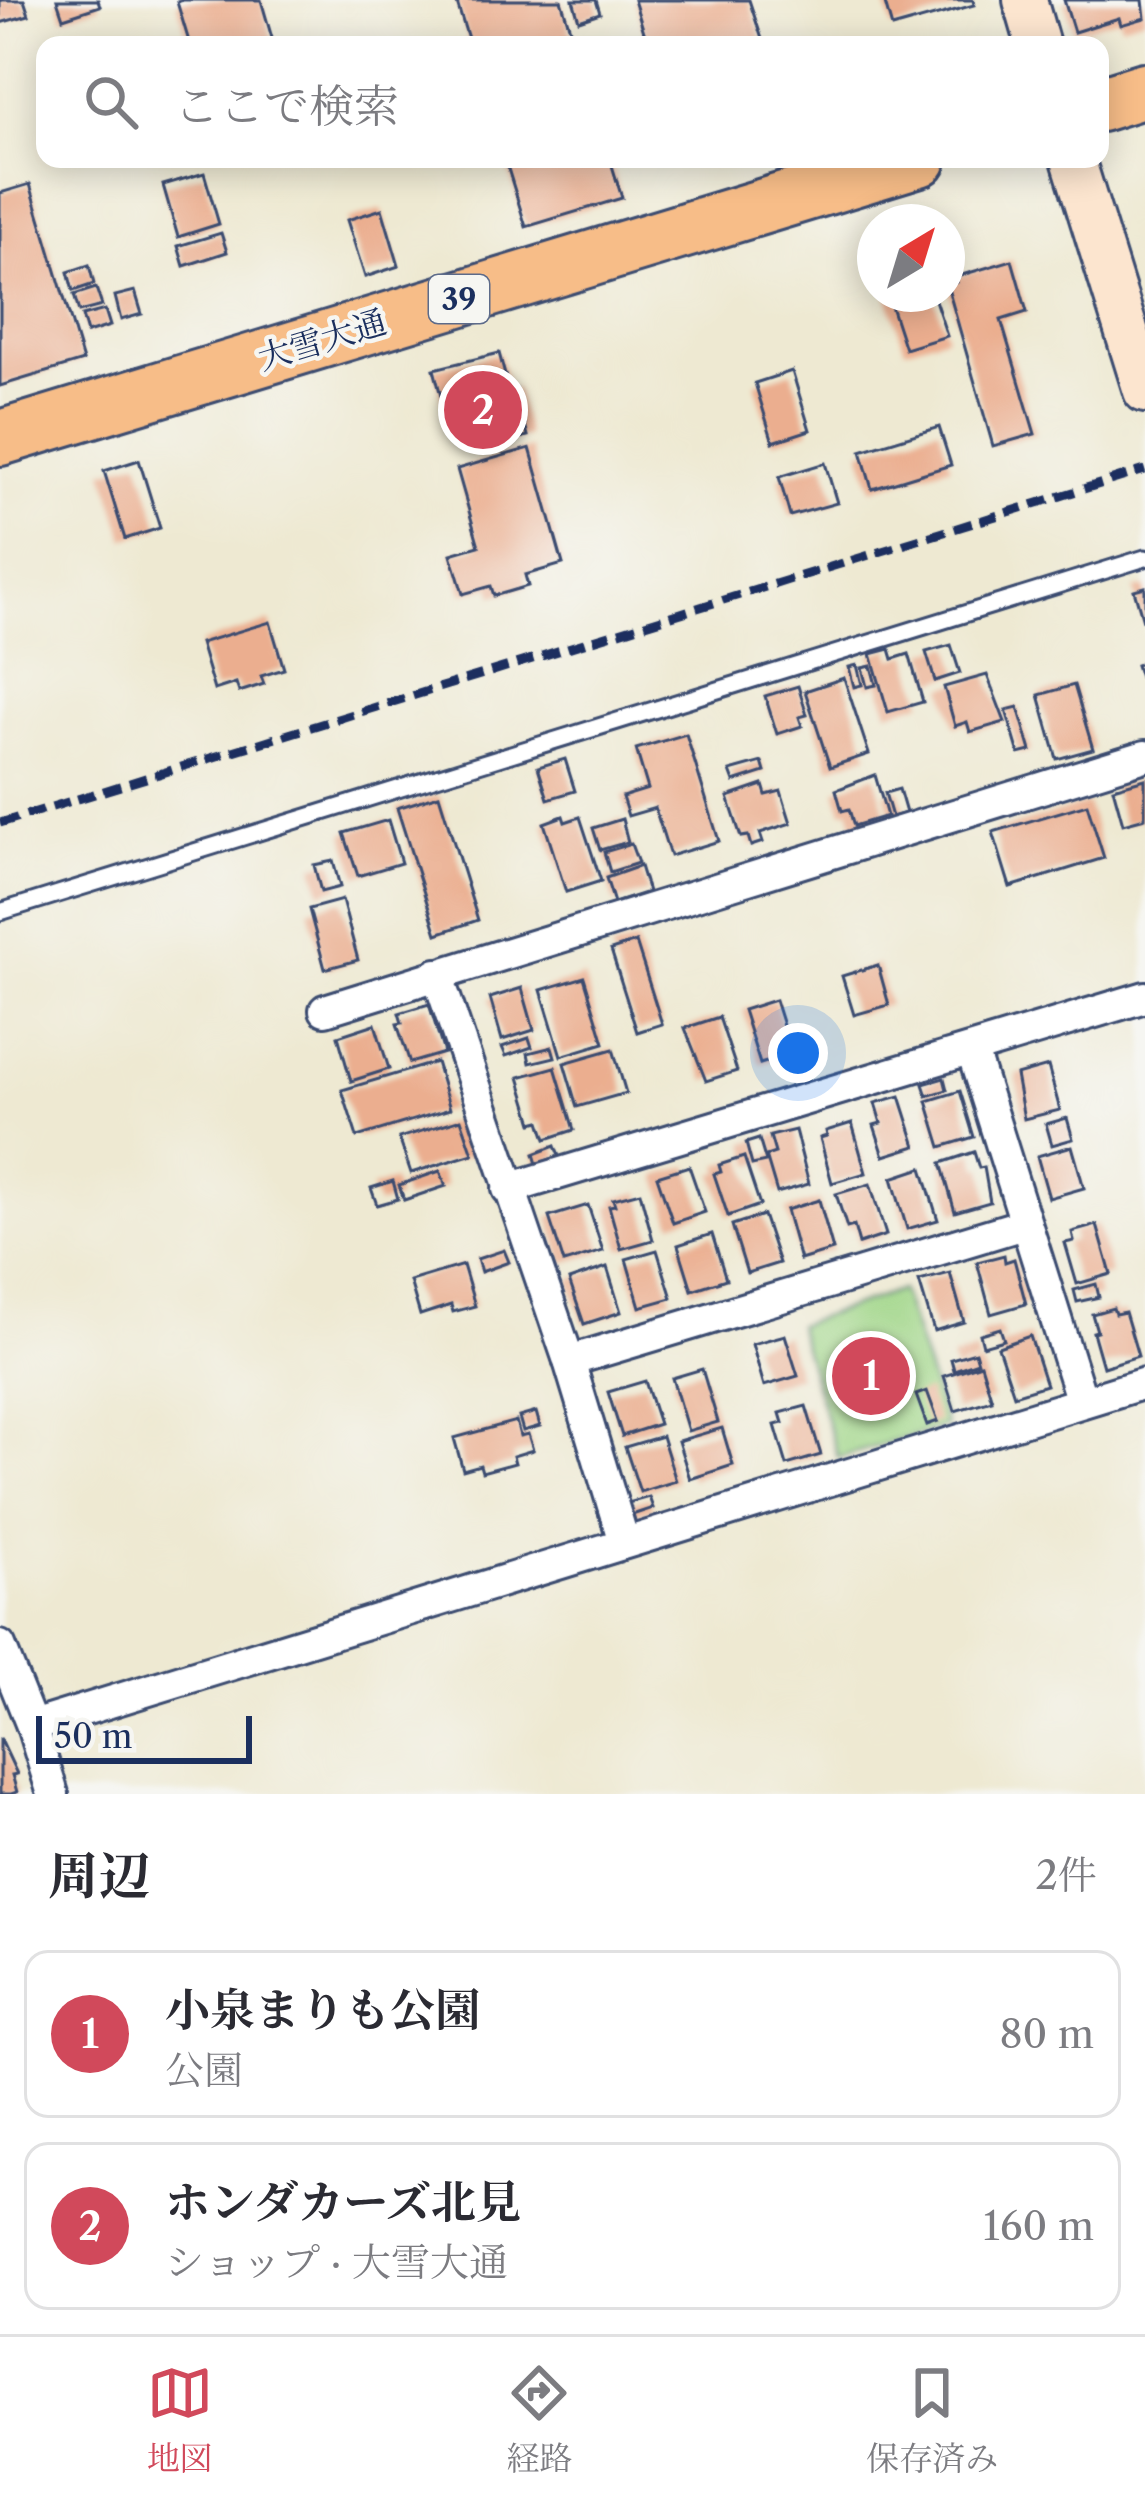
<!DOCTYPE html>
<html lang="ja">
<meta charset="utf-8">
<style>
:root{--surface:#fff;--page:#f7f7f7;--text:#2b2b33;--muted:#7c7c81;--line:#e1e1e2;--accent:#d1495b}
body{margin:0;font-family:"Libre Caslon Text","Noto Serif JP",serif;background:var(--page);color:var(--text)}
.compass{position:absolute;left:857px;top:204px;width:108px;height:108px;border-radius:50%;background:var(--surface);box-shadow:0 6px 30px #0003;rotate:38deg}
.scale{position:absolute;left:36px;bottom:30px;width:216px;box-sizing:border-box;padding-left:12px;border:6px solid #1b2f5e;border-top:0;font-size:33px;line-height:42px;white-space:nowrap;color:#1b2f5e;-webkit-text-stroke:9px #f6f6f2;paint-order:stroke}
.you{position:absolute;left:798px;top:1053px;width:42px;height:42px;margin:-30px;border:9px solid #fff;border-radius:50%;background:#1a73e8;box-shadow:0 0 0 18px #1a73e833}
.badge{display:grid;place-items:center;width:78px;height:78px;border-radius:50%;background:var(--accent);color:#fff;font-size:39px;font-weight:700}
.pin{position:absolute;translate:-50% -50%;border:6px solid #fff;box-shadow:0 3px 12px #0006}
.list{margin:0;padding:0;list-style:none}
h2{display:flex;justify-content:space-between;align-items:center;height:156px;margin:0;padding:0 48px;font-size:51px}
h2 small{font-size:39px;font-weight:400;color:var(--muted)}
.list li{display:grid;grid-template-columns:78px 1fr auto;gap:36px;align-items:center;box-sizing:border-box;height:168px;margin:0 24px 24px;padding:0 24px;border:3px solid var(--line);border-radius:24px}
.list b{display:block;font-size:45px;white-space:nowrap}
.list p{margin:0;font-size:39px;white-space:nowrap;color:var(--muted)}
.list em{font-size:39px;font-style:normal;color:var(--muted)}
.icon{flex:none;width:66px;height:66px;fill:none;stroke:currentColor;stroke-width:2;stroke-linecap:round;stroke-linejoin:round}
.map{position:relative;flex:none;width:1145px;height:1794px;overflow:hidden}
.search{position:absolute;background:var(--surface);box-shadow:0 6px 30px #0003;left:36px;right:36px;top:36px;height:132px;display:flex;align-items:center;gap:30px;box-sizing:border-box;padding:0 42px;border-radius:24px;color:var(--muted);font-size:45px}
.sheet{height:540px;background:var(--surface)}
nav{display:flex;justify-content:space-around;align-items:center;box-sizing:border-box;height:168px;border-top:3px solid var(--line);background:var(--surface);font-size:33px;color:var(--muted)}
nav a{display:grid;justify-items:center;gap:6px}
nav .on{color:var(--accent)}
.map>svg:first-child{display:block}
</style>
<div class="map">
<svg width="1145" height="1794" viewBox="0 0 1145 1794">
<rect width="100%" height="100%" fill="#f6f6f2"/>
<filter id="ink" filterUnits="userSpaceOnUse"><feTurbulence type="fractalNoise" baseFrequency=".00833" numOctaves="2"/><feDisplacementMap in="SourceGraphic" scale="24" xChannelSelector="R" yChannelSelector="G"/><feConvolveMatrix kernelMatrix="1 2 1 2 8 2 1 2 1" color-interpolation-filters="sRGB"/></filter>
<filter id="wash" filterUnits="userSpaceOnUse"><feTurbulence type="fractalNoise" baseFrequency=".004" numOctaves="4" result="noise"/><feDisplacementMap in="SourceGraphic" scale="48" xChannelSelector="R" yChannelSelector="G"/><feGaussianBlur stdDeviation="2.7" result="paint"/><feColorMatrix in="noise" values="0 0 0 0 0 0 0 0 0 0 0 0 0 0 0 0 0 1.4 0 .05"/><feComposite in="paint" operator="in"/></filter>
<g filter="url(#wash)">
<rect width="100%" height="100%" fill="#eee9d2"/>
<polygon fill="#9fd586" stroke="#5d8272" stroke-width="3" points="901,1290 946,1426 838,1458 797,1325"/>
<g id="blocks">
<g fill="#ebae8f">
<polygon points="0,0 24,0 29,15 0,23"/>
<polygon points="57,0 98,0 100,6 63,18"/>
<polygon points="183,0 261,0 274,45 190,45 177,2"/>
<polygon points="456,0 561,0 575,45 470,45"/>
<polygon points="573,0 596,0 600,13 579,20"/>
<polygon points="634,0 749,0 764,45 648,45"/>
<polygon points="884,0 973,0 974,5 892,28"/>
<polygon points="1064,0 1143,0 1145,18 1121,25 1119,18 1074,32"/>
<polygon points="505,159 610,159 622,198 526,227"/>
<polygon points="204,173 219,224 178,237 163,185"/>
<polygon points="30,184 83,361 0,386 0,193"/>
<polygon points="382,209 399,266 365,277 347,220"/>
<polygon points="221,233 227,252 184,266 178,246"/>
<polygon points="1012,260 1027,312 1001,320 1035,434 993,446 947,285 957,282 955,277"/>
<polygon points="89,265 94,284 73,291 68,272"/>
<polygon points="96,288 102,306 79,312 74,295"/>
<polygon points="135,291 142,314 121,320 115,296"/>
<polygon points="887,294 933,294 947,336 905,349"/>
<polygon points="105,310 110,326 87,333 82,316"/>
<polygon points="499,353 509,390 516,389 528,436 467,452 461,429 450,431 434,369"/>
<polygon points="792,371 810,430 773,442 755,383"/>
<polygon points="939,427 951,465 872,489 861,451"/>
<polygon points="530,448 563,564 525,575 528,586 494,596 491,586 463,594 451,554 479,546 457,469"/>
<polygon points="139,460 160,528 125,539 104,471"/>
<polygon points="825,463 837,503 790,516 779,477"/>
<polygon points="1145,587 1145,624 1144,624 1134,590"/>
<polygon points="270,622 284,669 261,676 264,684 239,692 236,683 214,690 200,643"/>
<polygon points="951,645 960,673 935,681 926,652"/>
<polygon points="890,649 893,659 909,654 923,702 888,712 871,654"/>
<polygon points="1145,662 1145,690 1144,690 1136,665"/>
<polygon points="857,665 862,685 854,687 849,667"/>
<polygon points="871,666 876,685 867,687 862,668"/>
<polygon points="987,675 1005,722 970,732 967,722 955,726 944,687"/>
<polygon points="844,678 869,754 830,767 805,691"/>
<polygon points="1074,685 1093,749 1057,759 1039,695"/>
<polygon points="798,686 807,715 799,717 802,726 777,734 765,696"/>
<polygon points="1018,707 1031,751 1019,754 1006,710"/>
<polygon points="686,734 719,841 670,856 655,808 628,816 622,797 648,789 636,749"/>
<polygon points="565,759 575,791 548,799 538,767"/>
<polygon points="762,762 765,772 734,782 730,771"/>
<polygon points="875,775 887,816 854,826 849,809 842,811 836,790"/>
<polygon points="1145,779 1145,818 1123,824 1113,788"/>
<polygon points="763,785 766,795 781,791 791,823 760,833 763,842 751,846 748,836 741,837 728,797"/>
<polygon points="899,789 906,813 892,817 885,793"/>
<polygon points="439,795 478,920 437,934 397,808"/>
<polygon points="1087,804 1104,858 1010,887 993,832"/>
<polygon points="563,816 565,822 580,817 601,881 566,892 544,823"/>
<polygon points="622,819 628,842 600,850 593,828"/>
<polygon points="388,820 401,863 358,876 344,833"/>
<polygon points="631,844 638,863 610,872 604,852"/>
<polygon points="333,861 340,887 321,892 314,865"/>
<polygon points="640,866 648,892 614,903 606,878"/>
<polygon points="342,900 358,960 325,969 309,909"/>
<polygon points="636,942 662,1024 637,1032 611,950"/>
<polygon points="878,965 889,1005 854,1015 842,976"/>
<polygon points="584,977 604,1043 561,1056 541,990"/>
<polygon points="522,988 534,1030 502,1040 490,998"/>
<polygon points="775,1000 792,1054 760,1064 743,1010"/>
<polygon points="429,1004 444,1053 410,1063 397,1024 402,1023 399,1013"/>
<polygon points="719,1017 737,1071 706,1081 685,1028"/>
<polygon points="375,1024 389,1069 351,1081 338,1036"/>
<polygon points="529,1038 532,1047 506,1056 502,1047"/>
<polygon points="552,1047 555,1057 530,1063 528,1053"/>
<polygon points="613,1049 626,1093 577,1107 564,1063"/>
<polygon points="436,1062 450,1109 357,1137 342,1090"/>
<polygon points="1048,1066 1060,1110 1024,1119 1016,1075"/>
<polygon points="555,1067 574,1130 546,1139 540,1121 533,1123 519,1077"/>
<polygon points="944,1078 947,1090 927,1096 923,1084"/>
<polygon points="960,1091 974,1137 941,1147 927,1101"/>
<polygon points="900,1096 916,1146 884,1156 874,1125 881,1123 875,1103"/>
<polygon points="1067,1118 1073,1139 1052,1145 1046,1124"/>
<polygon points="461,1119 473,1154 411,1173 399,1138"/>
<polygon points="852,1123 866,1173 832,1183 820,1138 827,1136 826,1131"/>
<polygon points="795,1130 809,1184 777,1193 766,1156 775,1153 770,1136"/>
<polygon points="759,1139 766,1162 752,1165 746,1143"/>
<polygon points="555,1146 559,1156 537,1164 534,1154"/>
<polygon points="1072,1146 1084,1188 1049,1198 1037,1156"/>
<polygon points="974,1152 979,1168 984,1167 990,1202 955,1212 941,1163"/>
<polygon points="744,1157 760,1205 728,1216 714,1174 721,1172 719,1165"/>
<polygon points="689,1166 705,1212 673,1223 657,1176"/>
<polygon points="922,1168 938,1220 907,1229 892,1178"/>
<polygon points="440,1171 446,1186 404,1200 399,1185"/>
<polygon points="393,1181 398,1199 377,1205 371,1188"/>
<polygon points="870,1184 886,1235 859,1244 854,1226 847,1228 836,1194"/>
<polygon points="640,1192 653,1240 621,1249 609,1206 615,1205 613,1199"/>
<polygon points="819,1200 833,1250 800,1260 786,1210"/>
<polygon points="588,1205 603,1251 564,1263 549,1217"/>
<polygon points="763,1215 779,1263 747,1273 732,1225"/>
<polygon points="1097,1225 1111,1274 1077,1284 1065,1243 1074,1241 1072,1232"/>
<polygon points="712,1234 726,1279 692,1290 678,1245"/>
<polygon points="504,1250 509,1262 481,1272 477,1259"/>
<polygon points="657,1250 672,1298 640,1307 626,1259"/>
<polygon points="1004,1255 1005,1262 1014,1259 1026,1304 991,1314 977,1262"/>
<polygon points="463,1265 475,1306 453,1312 451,1305 420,1315 410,1281"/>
<polygon points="607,1267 621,1312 584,1324 569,1280"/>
<polygon points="950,1273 964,1322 934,1331 919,1281"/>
<polygon points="1096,1284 1099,1297 1077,1302 1074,1290"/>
<polygon points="1113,1308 1115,1314 1125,1312 1138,1356 1103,1367 1093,1332 1097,1331 1092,1314"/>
<polygon points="1000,1328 1004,1340 983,1346 980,1334"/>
<polygon points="785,1335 798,1376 764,1386 752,1344"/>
<polygon points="1030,1336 1046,1385 1014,1395 998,1347"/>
<polygon points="975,1352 978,1362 954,1370 951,1359"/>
<polygon points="981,1364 992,1400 955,1411 944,1376"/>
<polygon points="702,1369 718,1422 688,1431 672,1378"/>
<polygon points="645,1381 659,1424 622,1436 608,1392"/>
<polygon points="927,1391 938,1421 927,1425 916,1395"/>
<polygon points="806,1406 821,1455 787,1465 775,1425 783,1423 780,1413"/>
<polygon points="536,1412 540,1426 523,1431 519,1417"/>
<polygon points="516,1421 520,1436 528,1434 533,1450 513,1456 515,1463 482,1472 480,1465 463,1470 454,1438"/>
<polygon points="722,1428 733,1465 690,1479 678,1441"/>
<polygon points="662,1436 676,1481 640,1492 625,1447"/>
<polygon points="649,1497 653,1508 632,1515 628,1503"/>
<polygon points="0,1738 17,1774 12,1775 17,1792 11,1794 0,1794"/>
</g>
</g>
</g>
<g filter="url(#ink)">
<use href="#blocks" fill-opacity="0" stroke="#3b4b6f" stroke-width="3"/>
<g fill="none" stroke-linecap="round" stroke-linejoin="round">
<g stroke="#3b4b6f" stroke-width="21">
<polyline id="lane" points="0,912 1145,558"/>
</g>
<g stroke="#3b4b6f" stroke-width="36">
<g id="street">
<polyline points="437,974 569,1361 624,1542"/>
<polyline points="325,1010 1145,756"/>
<polyline points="972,1051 1082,1402"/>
<polyline points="508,1189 1145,997"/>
<polyline points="569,1361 1024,1224"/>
<polyline points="0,1646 32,1726 53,1794"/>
<polyline points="32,1726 1145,1383"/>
</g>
</g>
<g stroke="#3b4b6f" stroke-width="48">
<g id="secondary">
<polyline points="1025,0 1038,45"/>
<polyline points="1073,159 1145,391"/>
</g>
</g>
<g stroke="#3b4b6f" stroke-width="60">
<g id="highway">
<polyline points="1100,104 1145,90"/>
<polyline points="0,438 919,159"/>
</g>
</g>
<use href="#lane" stroke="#fff" stroke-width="15"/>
<use href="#street" stroke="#fff" stroke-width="30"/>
<use href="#secondary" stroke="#fce5cf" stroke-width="42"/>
<use href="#highway" stroke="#f7bd88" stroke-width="54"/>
<polyline stroke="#1b2f5e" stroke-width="9" stroke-dasharray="18 9" stroke-linecap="butt" points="0,823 1145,470"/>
</g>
</g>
<g text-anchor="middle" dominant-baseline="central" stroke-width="9" stroke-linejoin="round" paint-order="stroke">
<rect fill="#f6f6f2" stroke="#5d6b8a" stroke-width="3" x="429" y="275" width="60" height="48" rx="9"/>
<g font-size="30" font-weight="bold" fill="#1b2f5e">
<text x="459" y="299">39</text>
</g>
<g font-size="33" fill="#1b2f5e" stroke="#f6f6f2">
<text transform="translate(322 340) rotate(-17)">大雪大通</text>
</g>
</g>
</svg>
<svg class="compass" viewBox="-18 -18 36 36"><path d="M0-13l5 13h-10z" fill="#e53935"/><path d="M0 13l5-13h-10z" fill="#7c7c81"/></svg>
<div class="scale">50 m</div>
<div class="you"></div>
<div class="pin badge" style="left:871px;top:1376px">1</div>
<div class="pin badge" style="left:483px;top:410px">2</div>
<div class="search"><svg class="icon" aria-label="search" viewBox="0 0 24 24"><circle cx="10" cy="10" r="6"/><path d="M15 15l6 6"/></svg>ここで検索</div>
</div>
<section class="sheet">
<h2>周辺<small>2件</small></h2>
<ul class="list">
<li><span class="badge">1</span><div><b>小泉まりも公園</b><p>公園</p></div><em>80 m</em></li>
<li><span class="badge">2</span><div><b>ホンダカーズ北見</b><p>ショップ · 大雪大通</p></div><em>160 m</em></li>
</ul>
</section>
<nav>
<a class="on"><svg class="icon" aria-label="map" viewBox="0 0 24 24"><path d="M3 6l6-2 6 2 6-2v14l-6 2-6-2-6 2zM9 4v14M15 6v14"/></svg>地図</a>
<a><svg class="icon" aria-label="directions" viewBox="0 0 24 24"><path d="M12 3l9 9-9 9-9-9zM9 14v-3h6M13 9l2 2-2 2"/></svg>経路</a>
<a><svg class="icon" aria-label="saved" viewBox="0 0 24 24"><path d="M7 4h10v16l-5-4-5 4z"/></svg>保存済み</a>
</nav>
